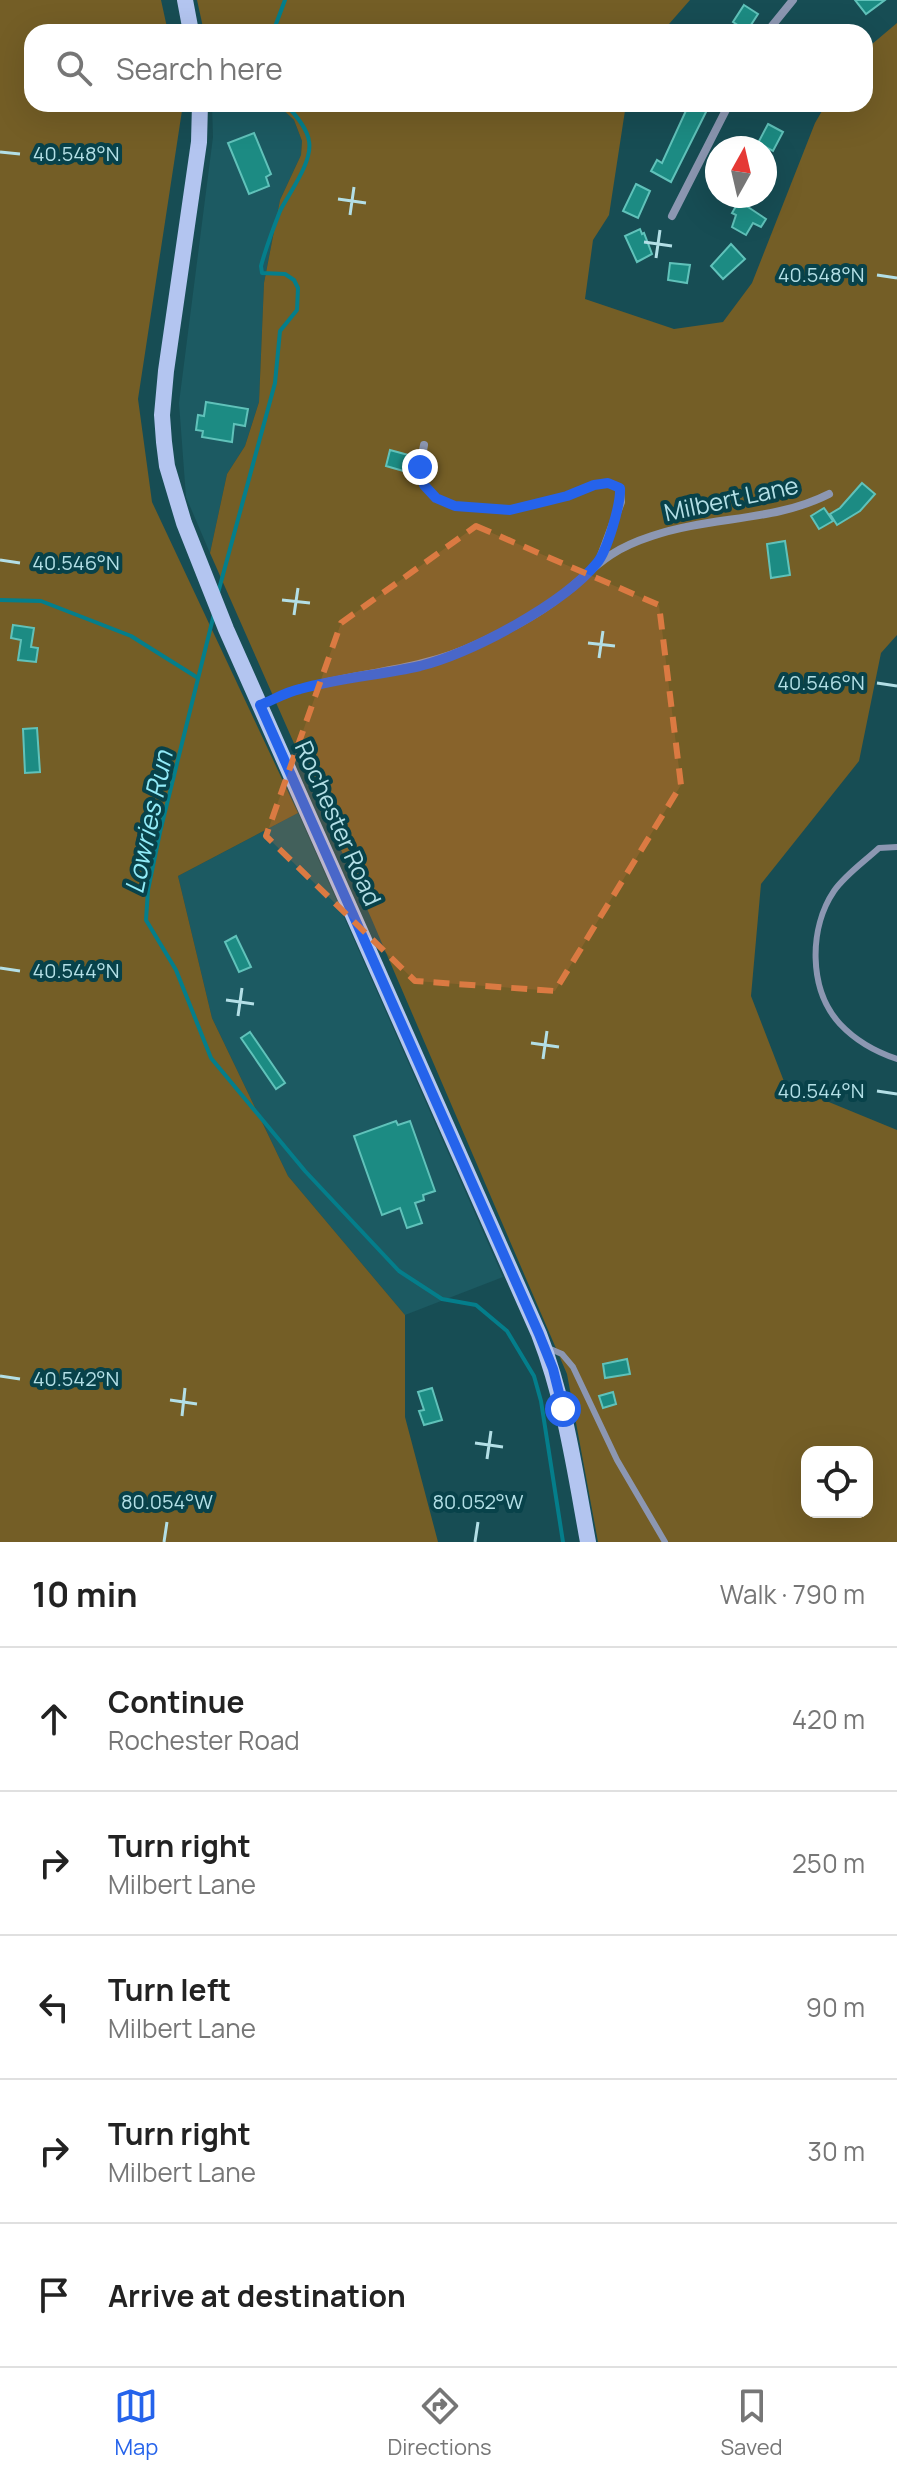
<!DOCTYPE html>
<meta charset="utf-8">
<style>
:root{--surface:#fff;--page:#f2f2f2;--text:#222;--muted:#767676;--line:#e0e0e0;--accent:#2563eb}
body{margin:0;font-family:Manrope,sans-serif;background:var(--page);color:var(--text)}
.controls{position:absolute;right:24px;bottom:24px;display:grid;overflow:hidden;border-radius:16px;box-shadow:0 8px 32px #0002}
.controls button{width:72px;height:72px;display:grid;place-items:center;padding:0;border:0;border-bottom:2px solid var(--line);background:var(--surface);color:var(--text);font:40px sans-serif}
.compass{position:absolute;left:705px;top:136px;width:72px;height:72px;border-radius:50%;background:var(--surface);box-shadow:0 8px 32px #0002;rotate:8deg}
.stop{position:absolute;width:24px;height:24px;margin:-18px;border:6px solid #2563eb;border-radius:50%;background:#fff}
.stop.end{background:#2563eb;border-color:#fff;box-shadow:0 2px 8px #0008}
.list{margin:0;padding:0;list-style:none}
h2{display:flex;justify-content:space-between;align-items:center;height:104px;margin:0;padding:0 32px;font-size:34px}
h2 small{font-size:26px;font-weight:400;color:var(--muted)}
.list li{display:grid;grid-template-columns:52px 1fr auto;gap:24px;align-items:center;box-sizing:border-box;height:144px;padding:0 32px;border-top:2px solid var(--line)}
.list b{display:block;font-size:30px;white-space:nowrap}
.list p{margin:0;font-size:26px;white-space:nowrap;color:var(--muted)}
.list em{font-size:26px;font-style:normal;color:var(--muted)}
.icon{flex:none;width:44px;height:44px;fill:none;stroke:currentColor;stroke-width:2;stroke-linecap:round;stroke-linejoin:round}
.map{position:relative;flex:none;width:897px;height:1542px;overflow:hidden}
.search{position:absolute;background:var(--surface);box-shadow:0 8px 32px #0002;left:24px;right:24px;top:24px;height:88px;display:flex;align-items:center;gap:20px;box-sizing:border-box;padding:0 28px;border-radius:24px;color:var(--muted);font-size:30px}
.sheet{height:824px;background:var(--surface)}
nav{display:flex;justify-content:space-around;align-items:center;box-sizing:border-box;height:112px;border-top:2px solid var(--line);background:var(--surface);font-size:22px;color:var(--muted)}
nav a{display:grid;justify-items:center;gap:4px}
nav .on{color:var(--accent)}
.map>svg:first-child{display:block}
</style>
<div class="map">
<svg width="897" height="1542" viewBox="0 0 897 1542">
<rect width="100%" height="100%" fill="#174d54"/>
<g fill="#1c5a62">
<polygon points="212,104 279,105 294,120 302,141 301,155 280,200 264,283 259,402 245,446 227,474 210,553 186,497 179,403 213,137"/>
<polygon points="298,813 503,1277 405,1315 288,1176 212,1018 178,876"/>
</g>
<g fill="#745e26" fill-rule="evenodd">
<polygon points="0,0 161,0 168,32 32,32 32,104 183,104 138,399 152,502 298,813 178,876 212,1018 288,1176 405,1315 405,1417 438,1542 0,1542"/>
<polygon points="197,0 690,0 662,32 204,32"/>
<path d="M897,23V635L881,653L859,761L761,884L751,996L785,1084L897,1130V1542H598L567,1374L372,920L210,553L227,474L245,446L259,402L264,283L280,200L301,155L302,141L294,120L277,104H626L609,215L593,240L585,299L674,329L723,322L752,283L815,123L826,104H865V50ZM807,1452H867V1512H807Z"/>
</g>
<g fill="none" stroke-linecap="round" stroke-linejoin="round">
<g stroke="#047e8b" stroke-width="4">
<polyline points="273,32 285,0"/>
<path d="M218,593L275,383L280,331L297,310L298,288L294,280L285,274L262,273L261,266C266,247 273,229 280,211C289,193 313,162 309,141C307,128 294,113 285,104"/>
<polyline points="0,600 41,601 131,636 198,678"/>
<polyline points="214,614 160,832 148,890 146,920 176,970 211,1058 305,1171 399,1271 442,1299 476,1305 507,1331 534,1376 541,1401 563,1542"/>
</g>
</g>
<g fill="#1c8b83" stroke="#60c2ba" stroke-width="2">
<polygon points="855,0 885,0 866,14"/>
<polygon points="744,5 758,14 747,31 733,22"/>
<polygon points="689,104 710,104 671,182 651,171 657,160 662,163"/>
<polygon points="768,124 783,132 773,151 758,143"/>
<polygon points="254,133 271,174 266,177 269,186 249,194 228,143"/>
<polygon points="636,184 650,191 638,218 623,211"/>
<polygon points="739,201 766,219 761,227 753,223 746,235 732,227 736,215 732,213"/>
<polygon points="640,229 642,234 644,233 652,254 637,262 625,236"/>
<polygon points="731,244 745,259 723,279 711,266"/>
<polygon points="670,263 690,265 687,283 668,280"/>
<polygon points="206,402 248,409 245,426 234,424 232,442 202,437 203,431 196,430 198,415 204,416"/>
<polygon points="390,450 412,456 407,472 386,466"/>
<polygon points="862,483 875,494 860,511 837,525 830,514 840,508"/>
<polygon points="824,508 833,521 819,529 811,516"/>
<polygon points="785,541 790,575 771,578 767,544"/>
<polygon points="13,625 34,628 31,647 38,648 36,662 18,660 21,640 11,638"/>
<polygon points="37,728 40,772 25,773 23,729"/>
<polygon points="236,936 251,967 239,972 225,942"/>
<polygon points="250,1032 285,1083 276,1089 241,1038"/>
<polygon points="396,1121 398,1125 410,1121 435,1191 423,1195 424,1200 415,1203 422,1223 407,1228 400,1208 382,1215 354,1136"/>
<polygon points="627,1359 630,1374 605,1378 603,1364"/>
<polygon points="432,1388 442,1420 424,1425 419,1411 424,1410 418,1392"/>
<polygon points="613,1392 616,1404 603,1408 599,1396"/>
</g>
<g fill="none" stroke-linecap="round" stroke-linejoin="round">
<g stroke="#8c97b2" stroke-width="6">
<path d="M897,847L879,848C865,861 845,875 834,891C809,928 808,989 840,1024C855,1040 876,1052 897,1059"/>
<polyline points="548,1348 562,1354 573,1367 617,1460 665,1542"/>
</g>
<g stroke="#8c97b2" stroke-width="8">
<polyline points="767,32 793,0"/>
<polyline points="672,216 729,104"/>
<polyline points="424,445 420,467 424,485 436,498 455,506 510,510 567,496 594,485 608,483 620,488 621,502 599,561"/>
<path d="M260,705C273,700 286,692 300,689C359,672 420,671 477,644C505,631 537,616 561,596C596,567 606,551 652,536C710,516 774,522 829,494"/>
</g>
<g stroke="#b3c5f0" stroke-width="16">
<polyline points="185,0 191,32"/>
<path d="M200,104L199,142L166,371L162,415L164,442L167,466L184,523L226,629L539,1334C565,1401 575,1471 588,1542"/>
</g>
</g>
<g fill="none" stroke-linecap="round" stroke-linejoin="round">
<path stroke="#2563eb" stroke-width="10" d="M420,467L424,485L436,498L455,506L510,510L567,496L594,485L608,483L620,488C621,504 607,551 597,563C562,605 473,652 420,666C380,675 339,678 300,689C286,692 273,700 260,705L539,1334L553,1369L563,1409"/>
</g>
<path fill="#db7a42" fill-opacity="0.2" stroke="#db7a42" stroke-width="6" stroke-dasharray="16 10" stroke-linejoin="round" d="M476,526L659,605L681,785L555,991L415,981L266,836L341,623Z"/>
<path fill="none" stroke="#b3dfe6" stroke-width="3" d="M0,152L20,154M338,199L366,203M350,215L354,187M644,242L672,246M656,258L660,230M877,275L897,278M0,560L20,563M282,600L310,603M294,615L298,588M588,643L615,646M599,658L603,631M877,683L897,686M0,968L20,971M226,1000L254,1004M238,1016L242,988M531,1043L559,1047M543,1059L547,1031M877,1091L897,1094M0,1376L20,1379M170,1400L197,1404M182,1416L185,1388M475,1443L503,1447M487,1459L491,1431M164,1542L167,1522M475,1542L478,1522"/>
<g text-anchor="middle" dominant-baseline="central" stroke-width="8" stroke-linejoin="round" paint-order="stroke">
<g font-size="24" fill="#b3dfe6" stroke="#08424a">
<text transform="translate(731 498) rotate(-12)">Milbert Lane</text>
<text transform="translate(339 823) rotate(66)">Rochester Road</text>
</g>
<g font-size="26" font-style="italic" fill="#92ebf8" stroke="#08424a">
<text transform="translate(148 822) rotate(-78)">Lowries Run</text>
</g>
</g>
<g font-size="20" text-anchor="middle" fill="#b3dfe6" stroke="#08424a" stroke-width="8" stroke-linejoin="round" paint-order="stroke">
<text x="76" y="161">40.548°N</text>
<text x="821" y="282">40.548°N</text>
<text x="76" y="570">40.546°N</text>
<text x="821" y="690">40.546°N</text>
<text x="76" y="978">40.544°N</text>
<text x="821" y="1098">40.544°N</text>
<text x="76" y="1386">40.542°N</text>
<text x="167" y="1509">80.054°W</text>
<text x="478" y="1509">80.052°W</text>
</g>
</svg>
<div class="controls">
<button><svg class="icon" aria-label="locate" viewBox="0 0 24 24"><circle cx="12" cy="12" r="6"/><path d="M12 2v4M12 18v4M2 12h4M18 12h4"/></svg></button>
</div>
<svg class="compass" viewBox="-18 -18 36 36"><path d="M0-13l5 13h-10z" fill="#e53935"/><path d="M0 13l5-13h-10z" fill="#767676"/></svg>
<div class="stop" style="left:563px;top:1409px"></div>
<div class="stop end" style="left:420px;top:467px"></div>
<div class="search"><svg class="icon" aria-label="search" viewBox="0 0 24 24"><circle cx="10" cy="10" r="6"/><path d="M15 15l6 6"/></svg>Search here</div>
</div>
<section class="sheet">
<h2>10 min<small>Walk · 790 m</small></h2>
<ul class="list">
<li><svg class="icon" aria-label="ahead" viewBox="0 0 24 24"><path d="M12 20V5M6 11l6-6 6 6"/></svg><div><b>Continue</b><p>Rochester Road</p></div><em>420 m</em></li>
<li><svg class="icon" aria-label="right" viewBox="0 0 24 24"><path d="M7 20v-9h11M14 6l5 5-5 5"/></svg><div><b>Turn right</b><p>Milbert Lane</p></div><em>250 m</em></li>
<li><svg class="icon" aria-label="left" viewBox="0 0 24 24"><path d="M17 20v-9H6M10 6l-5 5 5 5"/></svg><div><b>Turn left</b><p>Milbert Lane</p></div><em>90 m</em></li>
<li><svg class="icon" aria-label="right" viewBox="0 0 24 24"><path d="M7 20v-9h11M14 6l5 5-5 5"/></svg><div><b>Turn right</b><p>Milbert Lane</p></div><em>30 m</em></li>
<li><svg class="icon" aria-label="arrive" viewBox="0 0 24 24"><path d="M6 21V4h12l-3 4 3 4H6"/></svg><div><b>Arrive at destination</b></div></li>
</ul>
</section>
<nav>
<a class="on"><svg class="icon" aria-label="map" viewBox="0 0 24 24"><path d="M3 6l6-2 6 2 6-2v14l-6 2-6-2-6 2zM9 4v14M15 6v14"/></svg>Map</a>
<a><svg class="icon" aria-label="directions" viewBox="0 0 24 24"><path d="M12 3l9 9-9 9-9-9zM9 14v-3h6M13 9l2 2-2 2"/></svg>Directions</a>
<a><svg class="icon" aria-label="saved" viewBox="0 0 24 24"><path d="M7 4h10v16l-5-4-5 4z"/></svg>Saved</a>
</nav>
